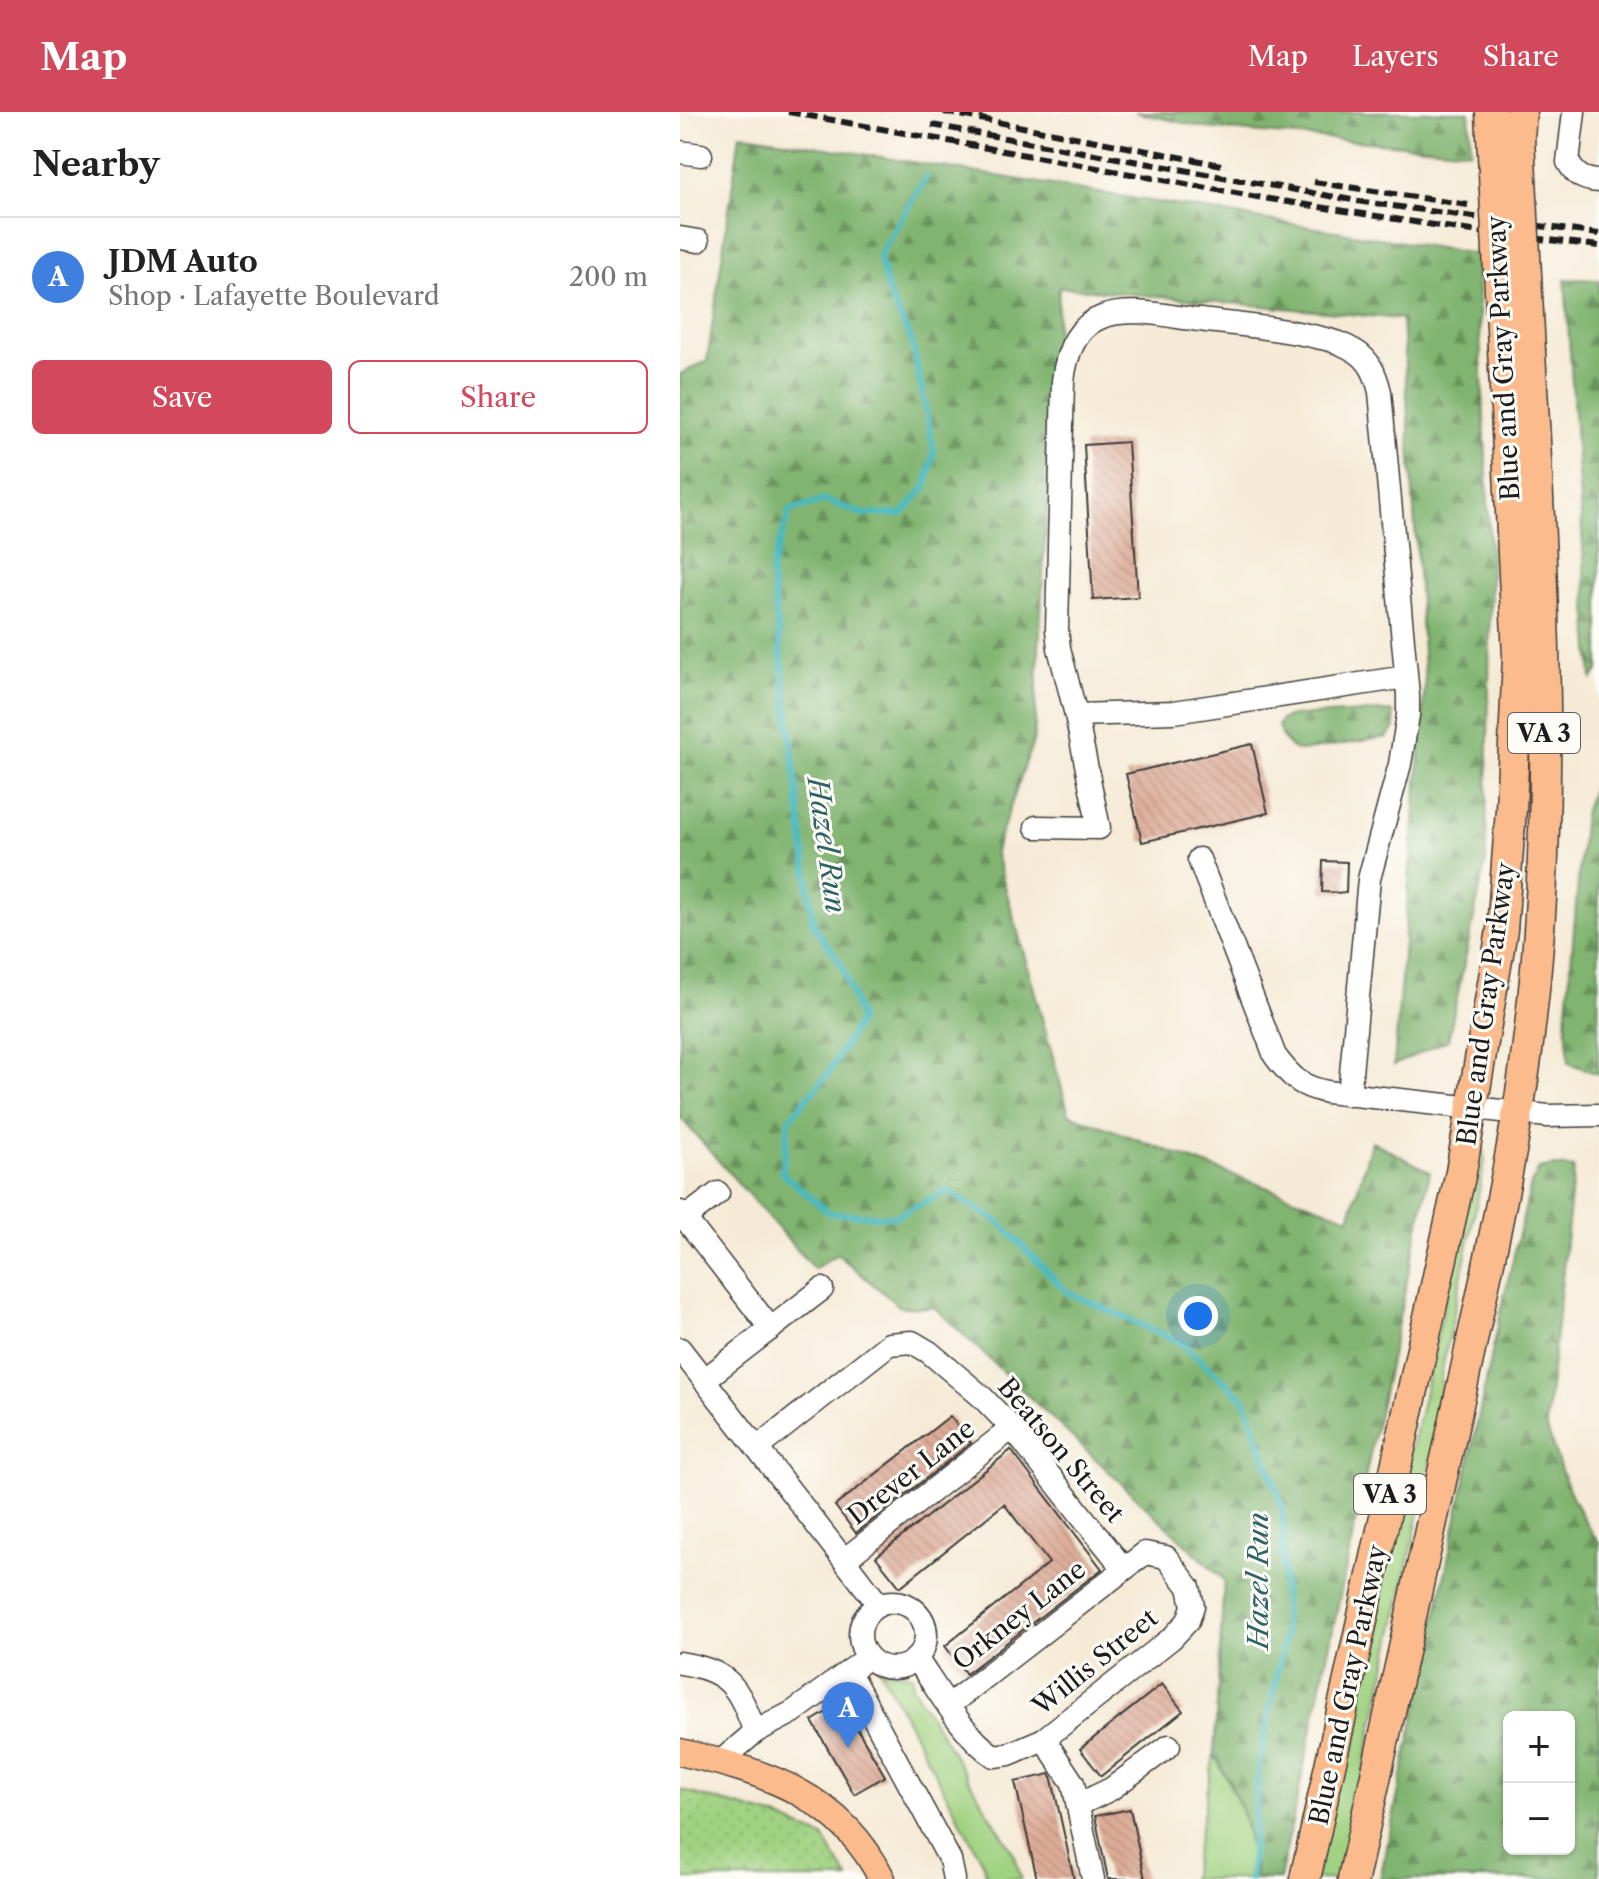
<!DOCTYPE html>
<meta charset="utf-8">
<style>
:root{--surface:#fff;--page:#f2f2f2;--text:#222;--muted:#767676;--line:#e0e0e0;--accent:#d1495b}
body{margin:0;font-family:"Libre Caslon Text",serif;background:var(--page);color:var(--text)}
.controls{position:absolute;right:24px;bottom:24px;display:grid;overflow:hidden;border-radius:12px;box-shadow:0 2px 6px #0004}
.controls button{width:72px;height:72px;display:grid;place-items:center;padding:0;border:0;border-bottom:2px solid var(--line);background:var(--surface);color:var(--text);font:40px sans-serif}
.you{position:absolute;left:518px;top:1204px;width:28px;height:28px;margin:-20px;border:6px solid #fff;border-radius:50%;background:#1a73e8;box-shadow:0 0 0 12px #1a73e833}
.badge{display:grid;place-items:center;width:52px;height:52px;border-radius:50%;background:var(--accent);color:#fff;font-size:26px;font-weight:700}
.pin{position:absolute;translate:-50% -66px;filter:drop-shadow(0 2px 4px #0008)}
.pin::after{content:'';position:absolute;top:42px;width:28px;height:24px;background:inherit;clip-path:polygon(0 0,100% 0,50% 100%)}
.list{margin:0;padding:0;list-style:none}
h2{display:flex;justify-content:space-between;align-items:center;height:104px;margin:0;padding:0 32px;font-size:34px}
h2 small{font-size:26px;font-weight:400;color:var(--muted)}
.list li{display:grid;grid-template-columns:52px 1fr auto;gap:24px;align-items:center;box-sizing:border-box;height:120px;padding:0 32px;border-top:2px solid var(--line)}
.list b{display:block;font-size:30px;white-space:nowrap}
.list p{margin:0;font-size:26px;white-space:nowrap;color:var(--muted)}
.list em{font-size:26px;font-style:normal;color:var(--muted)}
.actions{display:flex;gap:16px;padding:24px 32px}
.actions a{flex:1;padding:18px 0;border:2px solid var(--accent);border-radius:12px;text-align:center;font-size:28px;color:var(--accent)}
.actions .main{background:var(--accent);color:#fff}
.map{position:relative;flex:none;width:919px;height:1767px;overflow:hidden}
header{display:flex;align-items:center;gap:48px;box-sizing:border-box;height:112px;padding:0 40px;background:var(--accent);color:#fff}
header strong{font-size:38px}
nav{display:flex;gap:44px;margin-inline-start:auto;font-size:28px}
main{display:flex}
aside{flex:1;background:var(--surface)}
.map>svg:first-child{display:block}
</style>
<header>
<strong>Map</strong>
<nav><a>Map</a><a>Layers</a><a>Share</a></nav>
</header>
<main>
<aside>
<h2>Nearby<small></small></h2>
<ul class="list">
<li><span class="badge" style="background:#3f7fe0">A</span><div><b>JDM Auto</b><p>Shop · Lafayette Boulevard</p></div><em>200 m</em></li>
</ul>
<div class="actions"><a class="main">Save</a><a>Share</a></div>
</aside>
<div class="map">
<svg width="919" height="1767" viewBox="0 0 919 1767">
<defs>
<pattern id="forest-firs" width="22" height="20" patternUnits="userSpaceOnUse" patternTransform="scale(2)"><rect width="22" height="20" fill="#80b46f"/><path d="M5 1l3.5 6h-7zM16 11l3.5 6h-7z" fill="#68925a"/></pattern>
<pattern id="park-dots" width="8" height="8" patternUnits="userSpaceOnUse" patternTransform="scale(2)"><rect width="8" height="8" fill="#a0d281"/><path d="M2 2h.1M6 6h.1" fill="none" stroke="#89b46f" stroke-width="1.8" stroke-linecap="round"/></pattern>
<pattern id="building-back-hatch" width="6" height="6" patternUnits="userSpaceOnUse" patternTransform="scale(2)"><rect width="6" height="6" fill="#ddac98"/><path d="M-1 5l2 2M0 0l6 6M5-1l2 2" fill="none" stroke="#bd9382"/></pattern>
</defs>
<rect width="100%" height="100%" fill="#fdfcf7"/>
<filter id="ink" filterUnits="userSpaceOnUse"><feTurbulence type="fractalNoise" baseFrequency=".0125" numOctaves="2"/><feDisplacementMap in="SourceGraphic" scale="16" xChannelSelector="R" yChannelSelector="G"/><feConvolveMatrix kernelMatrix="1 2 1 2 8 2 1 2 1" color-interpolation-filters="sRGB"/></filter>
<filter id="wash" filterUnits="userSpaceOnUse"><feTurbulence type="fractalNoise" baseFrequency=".006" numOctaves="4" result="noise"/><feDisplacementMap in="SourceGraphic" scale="32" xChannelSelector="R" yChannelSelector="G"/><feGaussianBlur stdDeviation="1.8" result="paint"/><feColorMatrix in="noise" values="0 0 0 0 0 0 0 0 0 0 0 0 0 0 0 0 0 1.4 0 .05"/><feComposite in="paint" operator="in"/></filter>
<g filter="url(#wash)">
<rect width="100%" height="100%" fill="#f5ead5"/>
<g fill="#a0d281" stroke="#5e774e" stroke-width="2">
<polygon points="800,1035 803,1036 805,1050 761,1263 760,1304 660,1767 635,1767"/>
<polygon points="200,1558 233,1563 232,1574 335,1744 341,1767 307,1767 304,1753"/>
<path d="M534,1643C555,1680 576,1723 575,1767H511Z"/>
</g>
<g fill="url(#forest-firs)" stroke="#4e6846" stroke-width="2" fill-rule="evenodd">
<polygon points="455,0 789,0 791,39 526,16"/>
<polygon points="60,22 796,142 811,451 806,748 768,928 714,953 745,573 722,207 379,175 354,627 315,739 389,1002 669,1106 692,1029 750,1060 600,1767 575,1767 575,1756 563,1703 550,1670 534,1643 544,1468 255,1196 220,1195 157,1142 134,1157 0,1005 0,262 27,249"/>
<polygon points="885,167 919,168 919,557 912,567"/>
<path d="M703,599L713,600L715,616L707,625L621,639C607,636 601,627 598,613L602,607L612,604Z"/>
<polygon points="917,662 919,686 918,962 889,951 886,909 904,701"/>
<path d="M876,1054L894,1056L866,1313C878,1352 893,1397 919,1430V1767H700L824,1185L851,1072L859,1057ZM829,1605H889V1737H829Z"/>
</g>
<polygon fill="url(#park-dots)" stroke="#5e774e" stroke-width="2" points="0,1678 97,1705 143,1725 169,1767 0,1767"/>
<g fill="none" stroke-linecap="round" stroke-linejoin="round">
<polyline stroke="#4ab9c0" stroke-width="6" points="246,65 199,144 209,183 232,229 254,339 246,375 222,402 182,402 145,388 110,398 91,459 133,812 162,853 180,907 148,962 109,1007 102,1061 149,1101 214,1105 267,1079 319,1110 387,1180 500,1230 564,1287 603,1396 604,1527 579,1653 570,1767"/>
</g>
<g id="blocks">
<g fill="url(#building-back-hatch)">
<polygon points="448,330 458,485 413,488 404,333"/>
<polygon points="572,632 588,701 462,730 446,662"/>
<polygon points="643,749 667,750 666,781 642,780"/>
<polygon points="270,1304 291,1331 176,1421 155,1394"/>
<polygon points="331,1338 422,1457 286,1562 265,1534 369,1451 324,1392 220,1475 196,1445"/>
<polygon points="482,1572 503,1599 421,1664 400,1637"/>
<polygon points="162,1591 205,1664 174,1682 132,1609"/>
<polygon points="370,1662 371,1663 394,1767 357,1767 335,1670"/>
<polygon points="450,1697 465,1767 428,1767 415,1704"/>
</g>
</g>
</g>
<g filter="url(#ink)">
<use href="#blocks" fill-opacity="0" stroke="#3d3b38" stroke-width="2"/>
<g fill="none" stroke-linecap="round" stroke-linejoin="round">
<g stroke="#3d3b38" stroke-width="25">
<g id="minor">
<path d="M894,0L888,50C896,64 903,68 919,69"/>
<polyline points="0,40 21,43"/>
<polyline points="0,126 18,129"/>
<polyline points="356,715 419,716 396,603"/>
<path d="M519,747L595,944C612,966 619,974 647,980L868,1004L919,1003"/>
<path d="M669,983L689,767L720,652L728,603V583L700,280C696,263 690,248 675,239C665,233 652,228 641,226C601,216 560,213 520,208C490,205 451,194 422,205C395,215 386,243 383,269L377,518L379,536L396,603L494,600L726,565"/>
<polyline points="0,1100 91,1217"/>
<polyline points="5,1106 38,1081"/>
<polyline points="0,1237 199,1493"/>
<polyline points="24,1268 142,1177"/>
<polyline points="77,1336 209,1232 232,1230 249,1240 302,1285 332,1316 444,1457"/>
<polyline points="164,1448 332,1316"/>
<circle cx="213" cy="1523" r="33"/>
<path d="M236,1546C257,1576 284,1625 314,1644L329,1642L364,1627L492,1526L508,1509L513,1494L509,1475L486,1445L465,1441L269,1593"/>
<path d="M0,1551C51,1559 58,1575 75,1620"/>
<polyline points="169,1560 270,1748 274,1767"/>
<polyline points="364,1627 393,1671 413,1767"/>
<polyline points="40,1650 75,1620 113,1600 179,1552"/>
<polyline points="398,1693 431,1677 489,1634"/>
</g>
</g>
<g stroke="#3d3b38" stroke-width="29">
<path id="major" d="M0,1640C85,1660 161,1683 202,1767"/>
</g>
<g stroke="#3d3b38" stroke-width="33">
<g id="highway">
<polyline points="811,0 812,23"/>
<polyline points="839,26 841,0"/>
<polyline points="625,1767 781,1060 822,818 831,697 838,545 823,236"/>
<path d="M673,1767C709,1600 747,1433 784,1266C808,1153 835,1039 849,923C877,697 863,467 850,240"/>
</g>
</g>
<use href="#minor" stroke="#fff" stroke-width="22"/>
<use href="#major" stroke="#fbbb8d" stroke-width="26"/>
<use href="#highway" stroke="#fbbb8d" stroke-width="30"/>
<g stroke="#1c1c1c" stroke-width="6" stroke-dasharray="12 6" stroke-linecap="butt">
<polyline points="108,0 583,86 785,118 919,134"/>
<polyline points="264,0 547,54"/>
<polyline points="252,13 683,90 919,122"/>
<polyline points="634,70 788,93"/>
</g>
<g stroke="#3d3b38" stroke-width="33" stroke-linecap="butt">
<g id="highway-bridge">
<polyline points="812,23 823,236"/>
<polyline points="839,26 850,240"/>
</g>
</g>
<use href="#highway-bridge" stroke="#fbbb8d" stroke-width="30"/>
</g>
</g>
<g text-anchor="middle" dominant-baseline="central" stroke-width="6" stroke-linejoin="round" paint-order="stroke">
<g fill="#fdfcf7" stroke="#605f5e" stroke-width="2">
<rect x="828" y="601" width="72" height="40" rx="6"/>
<rect x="674" y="1362" width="72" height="40" rx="6"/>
</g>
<g font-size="24" font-weight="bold" fill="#1c1c1c">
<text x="864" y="621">VA 3</text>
<text x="710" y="1382">VA 3</text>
</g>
<g font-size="26" fill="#1c1c1c" stroke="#fdfcf7">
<text transform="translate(823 246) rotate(-93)">Blue and Gray Parkway</text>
<text transform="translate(806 892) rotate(-82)">Blue and Gray Parkway</text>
<text transform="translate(381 1338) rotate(50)">Beatson Street</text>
<text transform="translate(231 1360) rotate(-38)">Drever Lane</text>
<text transform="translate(339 1503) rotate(-38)">Orkney Lane</text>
<text transform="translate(415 1550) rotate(-39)">Willis Street</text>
<text transform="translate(668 1573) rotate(-78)">Blue and Gray Parkway</text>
</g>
<g font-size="28" font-style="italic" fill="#316366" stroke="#fdfcf7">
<text transform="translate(147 733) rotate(82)">Hazel Run</text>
<text transform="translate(578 1469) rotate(-90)">Hazel Run</text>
</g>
</g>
</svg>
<div class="controls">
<button>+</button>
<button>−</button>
</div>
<div class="you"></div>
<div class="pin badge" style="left:168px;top:1636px;background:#3f7fe0">A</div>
</div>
</main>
